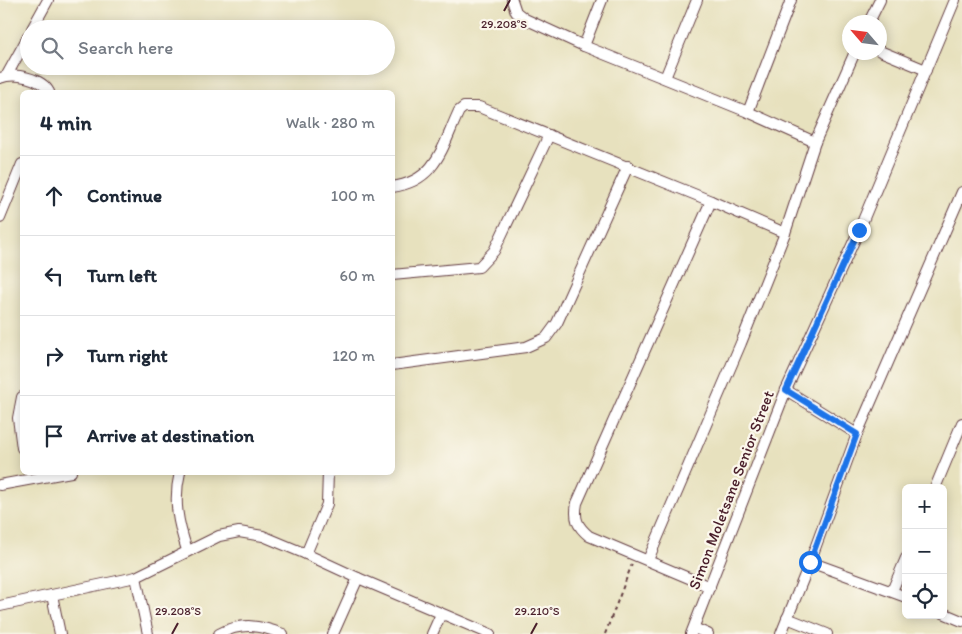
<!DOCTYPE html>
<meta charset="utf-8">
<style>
:root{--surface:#fff;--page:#f6f6f7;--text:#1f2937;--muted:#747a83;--line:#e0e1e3}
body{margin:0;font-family:Itim,sans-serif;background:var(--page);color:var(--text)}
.controls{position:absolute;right:15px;bottom:15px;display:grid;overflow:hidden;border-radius:8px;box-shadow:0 2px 12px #0003}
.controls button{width:45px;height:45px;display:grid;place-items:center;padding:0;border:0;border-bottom:1px solid var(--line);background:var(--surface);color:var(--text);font:25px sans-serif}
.compass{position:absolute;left:842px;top:15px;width:45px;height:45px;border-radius:50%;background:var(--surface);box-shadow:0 2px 12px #0003;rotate:298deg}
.stop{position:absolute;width:15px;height:15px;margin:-11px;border:4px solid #1a73e8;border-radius:50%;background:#fff}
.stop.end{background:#1a73e8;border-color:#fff;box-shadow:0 1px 5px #0008}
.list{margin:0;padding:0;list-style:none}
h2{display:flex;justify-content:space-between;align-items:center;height:65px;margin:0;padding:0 20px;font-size:21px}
h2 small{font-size:16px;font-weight:400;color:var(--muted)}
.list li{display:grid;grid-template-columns:32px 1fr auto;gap:15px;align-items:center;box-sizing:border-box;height:80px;padding:0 20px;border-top:1px solid var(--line)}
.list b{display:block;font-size:19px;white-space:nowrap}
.list em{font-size:16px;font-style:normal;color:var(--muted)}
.icon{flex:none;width:28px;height:28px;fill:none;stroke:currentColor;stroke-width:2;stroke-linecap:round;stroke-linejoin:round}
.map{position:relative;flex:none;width:962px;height:634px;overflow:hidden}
.search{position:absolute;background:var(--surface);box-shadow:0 2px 12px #0003;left:20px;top:20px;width:375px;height:55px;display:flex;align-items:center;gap:12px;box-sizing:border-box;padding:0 18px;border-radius:28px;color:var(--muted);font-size:19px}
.panel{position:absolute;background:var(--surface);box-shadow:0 2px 12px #0003;left:20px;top:90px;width:375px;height:385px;border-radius:8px}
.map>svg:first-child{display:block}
</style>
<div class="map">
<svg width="962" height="634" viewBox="0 0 962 634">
<rect width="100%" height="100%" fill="#fbf7ec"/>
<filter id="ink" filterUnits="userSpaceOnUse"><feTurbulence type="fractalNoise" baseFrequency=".02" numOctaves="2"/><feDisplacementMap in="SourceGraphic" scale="10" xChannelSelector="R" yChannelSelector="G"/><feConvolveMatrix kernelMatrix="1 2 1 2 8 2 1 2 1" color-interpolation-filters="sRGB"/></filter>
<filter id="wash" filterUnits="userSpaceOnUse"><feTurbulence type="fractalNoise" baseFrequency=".0096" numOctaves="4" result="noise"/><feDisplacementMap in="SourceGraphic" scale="20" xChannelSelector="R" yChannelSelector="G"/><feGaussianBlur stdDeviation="1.12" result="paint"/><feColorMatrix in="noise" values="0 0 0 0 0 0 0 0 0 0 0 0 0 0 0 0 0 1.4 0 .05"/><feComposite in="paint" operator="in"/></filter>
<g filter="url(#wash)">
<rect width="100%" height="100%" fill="#e7e1be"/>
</g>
<g filter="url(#ink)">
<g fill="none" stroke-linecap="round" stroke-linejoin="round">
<g stroke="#623c41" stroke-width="12">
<g id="minor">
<polyline points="512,0 516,12 525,19 584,46 748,112 815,142"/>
<polyline points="869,22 880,0"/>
<polyline points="32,29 48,0"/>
<polyline points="584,46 602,0"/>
<polyline points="880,51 926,70"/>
<polyline points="7,75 29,35"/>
<path d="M0,78C14,72 42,78 49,92"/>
<polyline points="665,78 697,0"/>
<polyline points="748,112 791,0"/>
<path d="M392,187C437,181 442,147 459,111L464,107H479L711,201L785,233"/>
<polyline points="0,218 22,164"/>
<polyline points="392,275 479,267 494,251 549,135"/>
<polyline points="392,365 526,347 546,338 557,323 628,166"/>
<polyline points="786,390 857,434"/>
<polyline points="22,397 18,418 22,448"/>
<path d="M180,472C173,501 178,523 187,550"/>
<polyline points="0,485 71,472"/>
<polyline points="935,488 962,423"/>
<polyline points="306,554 327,504 328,472"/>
<polyline points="648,560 741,343 785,233 815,142 855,52"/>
<polyline points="810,562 857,434 962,192"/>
<polyline points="136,577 148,634"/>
<path d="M710,587L589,536C577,526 574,519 577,503L711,201"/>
<polyline points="892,591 906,558"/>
<polyline points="52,595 60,634"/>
<polyline points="0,606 136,577 219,536 239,532 263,536 306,554 358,578 490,634"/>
<polyline points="943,613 962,621"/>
<polyline points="787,618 827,634"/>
<polyline points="694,628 708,634"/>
<path d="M219,634C242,622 259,625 283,634"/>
<polyline points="333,634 358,578"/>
<polyline points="432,634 441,614"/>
<polyline points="691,634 786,390 859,230 955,0"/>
<polyline points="781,634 810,562 906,597"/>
</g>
</g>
<polyline stroke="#623c41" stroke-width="2" stroke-dasharray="4 4" stroke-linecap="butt" points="605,634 632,564"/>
<use href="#minor" stroke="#fff" stroke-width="10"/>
</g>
</g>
<g fill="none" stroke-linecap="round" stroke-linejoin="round" filter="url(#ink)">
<polyline stroke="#1a73e8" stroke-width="6" points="810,562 857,434 786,390 859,230"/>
</g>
<path fill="none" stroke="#4a1f2b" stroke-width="2" d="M504,11L510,0M172,634L178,623M531,634L537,623"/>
<g text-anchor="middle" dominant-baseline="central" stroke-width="4.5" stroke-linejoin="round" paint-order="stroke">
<g font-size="16" fill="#4a1f2b" stroke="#fbf7ec">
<text transform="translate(731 490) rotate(-69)">Simon Moletsane Senior Street</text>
</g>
</g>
<g font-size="12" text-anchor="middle" fill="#4a1f2b" stroke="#fbf7ec" stroke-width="4.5" stroke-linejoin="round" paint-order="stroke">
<text x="504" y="28">29.208°S</text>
<text x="178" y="615">29.208°S</text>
<text x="537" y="615">29.210°S</text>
</g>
</svg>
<div class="controls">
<button>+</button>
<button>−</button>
<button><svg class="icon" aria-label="locate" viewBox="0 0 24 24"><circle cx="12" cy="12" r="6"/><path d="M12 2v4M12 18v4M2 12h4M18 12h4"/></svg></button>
</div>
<svg class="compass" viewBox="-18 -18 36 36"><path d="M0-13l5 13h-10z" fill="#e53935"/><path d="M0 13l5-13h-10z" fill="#747a83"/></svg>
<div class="stop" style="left:810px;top:562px"></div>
<div class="stop end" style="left:859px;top:230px"></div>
<div class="search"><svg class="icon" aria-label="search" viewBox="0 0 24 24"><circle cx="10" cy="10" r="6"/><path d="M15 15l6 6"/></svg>Search here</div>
<section class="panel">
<h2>4 min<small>Walk · 280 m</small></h2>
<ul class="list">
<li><svg class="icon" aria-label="ahead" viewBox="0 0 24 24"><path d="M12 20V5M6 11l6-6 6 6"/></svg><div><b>Continue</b></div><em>100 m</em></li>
<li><svg class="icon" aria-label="left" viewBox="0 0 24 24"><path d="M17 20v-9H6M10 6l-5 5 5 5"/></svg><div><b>Turn left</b></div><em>60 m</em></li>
<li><svg class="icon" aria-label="right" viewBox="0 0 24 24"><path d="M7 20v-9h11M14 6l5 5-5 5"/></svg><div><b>Turn right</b></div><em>120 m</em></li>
<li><svg class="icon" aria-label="arrive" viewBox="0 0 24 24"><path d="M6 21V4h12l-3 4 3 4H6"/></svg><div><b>Arrive at destination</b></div></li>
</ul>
</section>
</div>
